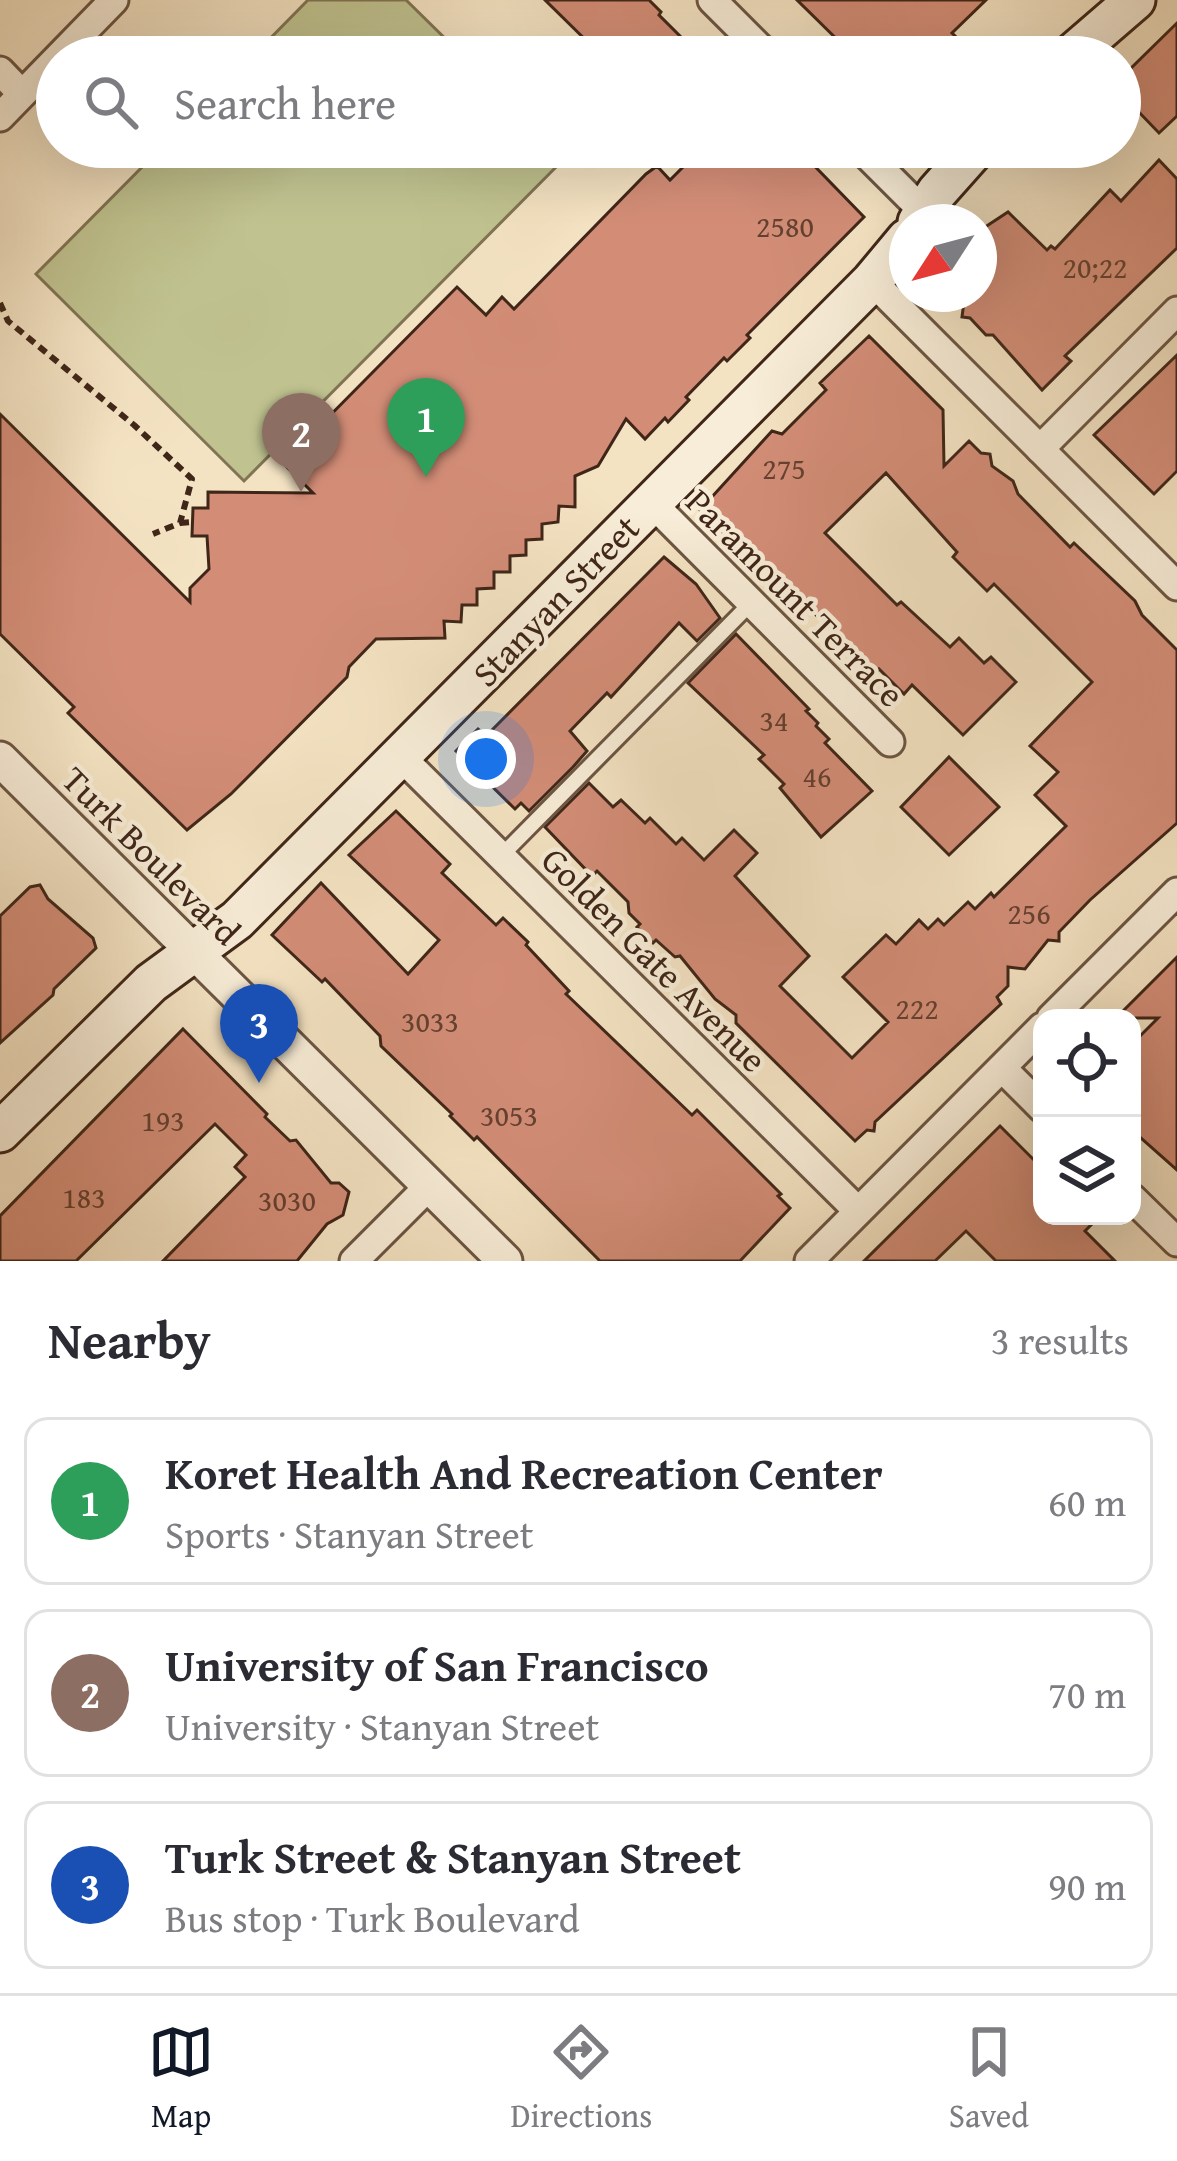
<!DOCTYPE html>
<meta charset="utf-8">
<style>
:root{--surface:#fff;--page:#f2f2f3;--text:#2b2b33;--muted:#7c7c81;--line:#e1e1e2;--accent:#111827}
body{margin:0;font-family:"Gentium Book Plus",serif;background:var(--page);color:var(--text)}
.controls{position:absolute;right:36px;bottom:36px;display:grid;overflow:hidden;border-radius:24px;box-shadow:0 12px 48px #0002}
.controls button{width:108px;height:108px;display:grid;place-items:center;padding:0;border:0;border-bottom:3px solid var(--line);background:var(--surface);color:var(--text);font:60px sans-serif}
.compass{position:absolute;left:889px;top:204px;width:108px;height:108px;border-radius:50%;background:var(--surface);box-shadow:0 12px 48px #0002;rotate:234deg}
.you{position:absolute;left:486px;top:759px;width:42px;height:42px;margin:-30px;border:9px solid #fff;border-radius:50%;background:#1a73e8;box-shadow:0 0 0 18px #1a73e833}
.badge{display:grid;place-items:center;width:78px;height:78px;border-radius:50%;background:var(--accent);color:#fff;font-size:39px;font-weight:700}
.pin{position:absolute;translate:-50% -99px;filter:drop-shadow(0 3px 6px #0008)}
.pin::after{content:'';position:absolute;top:63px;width:42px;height:36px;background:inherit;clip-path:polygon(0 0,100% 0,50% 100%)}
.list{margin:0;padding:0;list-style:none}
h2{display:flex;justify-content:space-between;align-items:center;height:156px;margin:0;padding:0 48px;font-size:51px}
h2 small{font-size:39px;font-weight:400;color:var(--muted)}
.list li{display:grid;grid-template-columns:78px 1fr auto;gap:36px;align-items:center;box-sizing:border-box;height:168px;margin:0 24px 24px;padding:0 24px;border:3px solid var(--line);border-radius:24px}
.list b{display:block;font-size:45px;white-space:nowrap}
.list p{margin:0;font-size:39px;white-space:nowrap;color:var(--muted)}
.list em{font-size:39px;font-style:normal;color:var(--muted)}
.icon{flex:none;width:66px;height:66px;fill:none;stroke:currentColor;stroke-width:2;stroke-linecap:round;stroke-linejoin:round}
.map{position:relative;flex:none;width:1177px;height:1261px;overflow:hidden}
.search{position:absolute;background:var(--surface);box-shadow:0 12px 48px #0002;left:36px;right:36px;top:36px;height:132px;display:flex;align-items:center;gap:30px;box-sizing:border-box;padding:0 42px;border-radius:66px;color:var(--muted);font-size:45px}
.sheet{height:732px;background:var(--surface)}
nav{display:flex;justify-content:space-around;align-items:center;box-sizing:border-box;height:168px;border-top:3px solid var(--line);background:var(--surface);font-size:33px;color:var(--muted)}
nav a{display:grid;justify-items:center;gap:6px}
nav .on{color:var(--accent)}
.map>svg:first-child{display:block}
</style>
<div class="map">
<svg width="1177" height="1261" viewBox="0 0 1177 1261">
<rect width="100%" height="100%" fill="#f4e3c3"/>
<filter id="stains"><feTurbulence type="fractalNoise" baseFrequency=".00167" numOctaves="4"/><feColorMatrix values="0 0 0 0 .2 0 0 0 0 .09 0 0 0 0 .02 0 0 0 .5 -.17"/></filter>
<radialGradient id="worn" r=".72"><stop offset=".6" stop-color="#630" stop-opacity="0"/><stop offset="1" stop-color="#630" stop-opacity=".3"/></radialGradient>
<g fill="#c0c390" stroke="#807454" stroke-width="3">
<polygon points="308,0 406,0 464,57 252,57"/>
<polygon points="162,147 554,147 565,158 244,481 36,274"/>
</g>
<g fill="#d38d77" stroke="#3f2618" stroke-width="3">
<polygon points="545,0 649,0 661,12 659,15 701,57 603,57"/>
<polygon points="797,0 986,0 952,33 977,57 855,57"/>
<polygon points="1177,23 1177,116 1159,133 1135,108 1120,122 1120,79"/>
<polygon points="703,147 796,147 864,217 747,335 750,338 727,361 724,358 686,397 689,400 668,422 665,418 645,439 626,419 598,466 575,476 575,507 559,506 558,522 542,524 542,539 526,540 526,555 510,556 510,572 494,572 494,588 477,589 477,605 462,605 461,622 444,621 445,638 376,639 349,667 347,677 231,794 187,830 68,713 74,707 0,634 0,414 190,602 190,588 209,569 207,536 192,536 193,508 208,508 208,492 313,493 283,463 457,287 486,315 502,297 514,309 646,174 657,166 670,180"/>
<polygon points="1159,160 1177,179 1177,248 1065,356 1071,361 1042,390 993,335 986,335 970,318 962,317 965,294 979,294 979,231 1008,212 1047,250 1051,246 1055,249 1110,190 1121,201"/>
<polygon points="869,336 943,410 944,466 969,441 981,453 990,454 992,466 1013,481 1018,494 1070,547 1074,543 1135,601 1142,615 1177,650 1177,823 1090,900 1059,932 1059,941 1048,940 1025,969 1008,967 1008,986 997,997 1001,1004 875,1122 874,1131 867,1130 855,1141 736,1023 736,1015 715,999 680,956 675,957 656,940 653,943 637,927 640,924 629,913 628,902 597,871 592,876 545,827 589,783 613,807 621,800 645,823 650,818 676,844 682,838 704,860 734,830 757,853 735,876 809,956 780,986 852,1058 888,1022 843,977 886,935 896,944 919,920 928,929 938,919 944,925 968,902 975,909 991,893 994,897 1066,826 1035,795 1058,772 1030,746 1092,682 994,584 987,591 953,557 957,552 886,473 825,533 897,605 901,602 950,647 959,638 984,663 991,657 1016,682 963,735 912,685 904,694 879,669 875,674 760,559 755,564 700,510 772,431 782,434 826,390 820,383"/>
<polygon points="1177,355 1177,471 1154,494 1094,435"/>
<polygon points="664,557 696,584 720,618 697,641 679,623 611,697 607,693 570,731 587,751 573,767 529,811 521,803 515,809 456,751 478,729 486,736"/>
<polygon points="736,634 809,709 806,711 818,723 816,726 829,739 825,743 872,791 821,837 780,788 784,784 759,759 764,755 688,683"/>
<polygon points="949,757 999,807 949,855 901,807"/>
<polygon points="396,811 450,864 442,873 496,925 503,918 528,942 526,945 569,991 566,994 692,1115 697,1110 781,1194 778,1196 790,1208 740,1261 600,1261 477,1137 474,1140 450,1116 452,1114 381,1046 380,1036 325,979 322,982 272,935 321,883 408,974 439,940 349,855"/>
<polygon points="40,885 48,899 93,938 96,948 54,989 53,995 0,1043 0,916 30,887"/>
<polygon points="1177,957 1177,1170 1132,1130 1132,1044 1158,1018 1116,1018"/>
<polygon points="183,1029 267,1114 265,1117 290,1141 296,1140 331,1183 339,1183 349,1192 343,1215 327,1224 297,1261 163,1261 245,1177 235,1167 246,1155 215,1124 76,1261 0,1261 0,1216"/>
<polygon points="1000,1126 1042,1168 1042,1216 1100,1216 1085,1231 1115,1261 996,1261 966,1231 935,1261 864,1261"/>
</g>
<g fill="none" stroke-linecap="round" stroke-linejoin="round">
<g stroke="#6c5543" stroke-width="20">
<polyline id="service" points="501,856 751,603"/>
</g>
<g stroke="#6c5543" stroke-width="33">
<g id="minor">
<polyline points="712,0 769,57"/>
<polyline points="0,71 21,93"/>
<polyline points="0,117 114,0"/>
<polyline points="859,147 924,212"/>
<polyline points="872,281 1177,586"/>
<polyline points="1040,449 1177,311"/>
<polyline points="651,502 890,742"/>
<polyline points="401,757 858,1211"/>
<polyline points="1051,1018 1177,892"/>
<polyline points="1002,1068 1042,1108"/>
<polyline points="1132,1198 1177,1242"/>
<polyline points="354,1261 429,1186"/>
<polyline points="809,1261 1042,1027"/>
</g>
</g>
<g stroke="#6c5543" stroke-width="39">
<polyline id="tertiary" points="0,759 505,1261"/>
</g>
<g stroke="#3f2618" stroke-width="45">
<g id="secondary">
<polyline points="1069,57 1135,0"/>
<polyline points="918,222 937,192 977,147"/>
<polyline points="0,1132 151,983 237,920 872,281 907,239"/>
</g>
</g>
<g stroke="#3f2618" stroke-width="6" stroke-dasharray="9 6" stroke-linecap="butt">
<polyline points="0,303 8,321 134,425 192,479 180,523 153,534"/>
<polyline points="180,523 193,522"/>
</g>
<use href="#service" stroke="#f8edd8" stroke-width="14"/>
<use href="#minor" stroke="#f8edd8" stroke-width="27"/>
<use href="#tertiary" stroke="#f8edd8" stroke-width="33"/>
<use href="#secondary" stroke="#f8edd8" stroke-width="39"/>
</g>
<g text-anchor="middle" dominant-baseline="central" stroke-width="9" stroke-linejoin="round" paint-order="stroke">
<g font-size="30" fill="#644030">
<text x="785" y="226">2580</text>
<text x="1095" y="267">20;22</text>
<text x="784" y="468">275</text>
<text x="774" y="720">34</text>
<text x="817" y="776">46</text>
<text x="1029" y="913">256</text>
<text x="917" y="1008">222</text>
<text x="430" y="1021">3033</text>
<text x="509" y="1115">3053</text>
<text x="163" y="1120">193</text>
<text x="84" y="1197">183</text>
<text x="287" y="1200">3030</text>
</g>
<g font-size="36" fill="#3f2618" stroke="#f8edd8">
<text transform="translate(796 597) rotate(45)">Paramount Terrace</text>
<text transform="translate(555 600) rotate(-46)">Stanyan Street</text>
<text transform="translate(152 855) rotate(45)">Turk Boulevard</text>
<text transform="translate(655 959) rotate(45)">Golden Gate Avenue</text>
</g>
</g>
<rect width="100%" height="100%" filter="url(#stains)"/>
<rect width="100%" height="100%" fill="url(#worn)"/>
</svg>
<div class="controls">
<button><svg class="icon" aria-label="locate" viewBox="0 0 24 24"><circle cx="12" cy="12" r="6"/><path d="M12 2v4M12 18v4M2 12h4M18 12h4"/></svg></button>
<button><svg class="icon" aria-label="layers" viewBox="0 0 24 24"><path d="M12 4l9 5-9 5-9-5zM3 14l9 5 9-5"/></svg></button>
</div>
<svg class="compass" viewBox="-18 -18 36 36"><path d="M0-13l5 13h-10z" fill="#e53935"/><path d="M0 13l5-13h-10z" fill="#7c7c81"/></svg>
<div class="you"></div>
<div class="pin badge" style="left:426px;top:477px;background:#2e9e5b">1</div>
<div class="pin badge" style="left:301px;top:492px;background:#8d6e63">2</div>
<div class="pin badge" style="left:259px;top:1083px;background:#1a4fb4">3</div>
<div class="search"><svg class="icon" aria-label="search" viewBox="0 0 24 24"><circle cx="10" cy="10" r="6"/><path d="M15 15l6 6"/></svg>Search here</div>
</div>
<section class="sheet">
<h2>Nearby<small>3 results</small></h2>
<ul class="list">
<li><span class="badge" style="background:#2e9e5b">1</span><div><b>Koret Health And Recreation Center</b><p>Sports · Stanyan Street</p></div><em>60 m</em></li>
<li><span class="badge" style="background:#8d6e63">2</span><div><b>University of San Francisco</b><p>University · Stanyan Street</p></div><em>70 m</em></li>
<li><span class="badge" style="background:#1a4fb4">3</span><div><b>Turk Street &amp; Stanyan Street</b><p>Bus stop · Turk Boulevard</p></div><em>90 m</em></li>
</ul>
</section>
<nav>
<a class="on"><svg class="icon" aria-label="map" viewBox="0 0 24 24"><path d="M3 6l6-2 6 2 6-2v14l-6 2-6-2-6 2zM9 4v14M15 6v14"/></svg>Map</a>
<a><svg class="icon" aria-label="directions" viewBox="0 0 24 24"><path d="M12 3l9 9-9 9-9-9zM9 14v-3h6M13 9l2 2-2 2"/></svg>Directions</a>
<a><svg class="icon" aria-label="saved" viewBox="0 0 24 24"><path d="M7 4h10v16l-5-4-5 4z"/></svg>Saved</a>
</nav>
